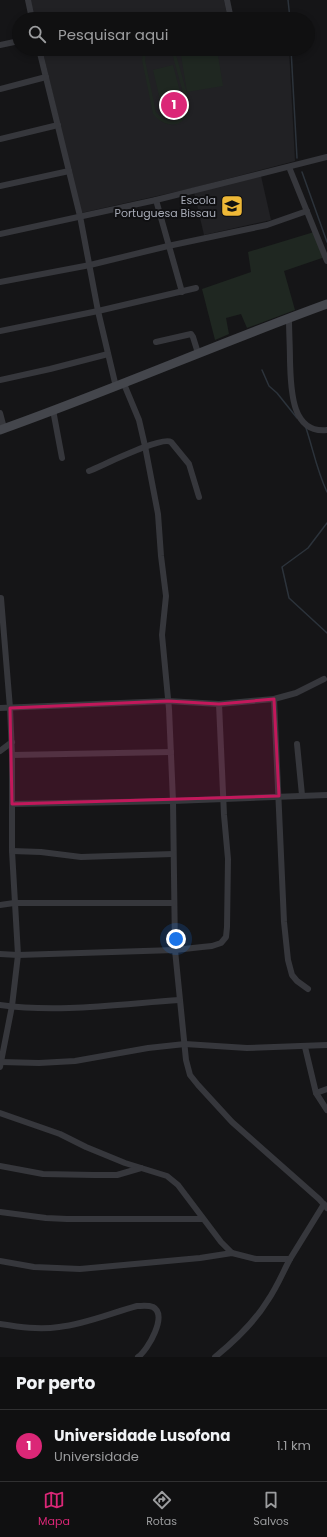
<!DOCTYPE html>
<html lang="pt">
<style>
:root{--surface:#101011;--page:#1e1e1f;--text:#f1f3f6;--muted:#9c9d9f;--line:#303031;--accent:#db2777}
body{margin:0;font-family:Poppins,sans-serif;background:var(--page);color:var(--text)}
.you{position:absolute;left:176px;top:939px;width:14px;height:14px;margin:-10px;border:3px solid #fff;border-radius:50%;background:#1a73e8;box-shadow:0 0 0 6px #1a73e833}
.badge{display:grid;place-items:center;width:26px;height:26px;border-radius:50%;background:var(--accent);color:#fff;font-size:13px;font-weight:700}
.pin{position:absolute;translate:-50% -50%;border:2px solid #fff;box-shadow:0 1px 4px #0006}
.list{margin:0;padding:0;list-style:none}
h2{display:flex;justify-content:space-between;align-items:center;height:52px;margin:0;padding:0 16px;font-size:17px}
h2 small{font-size:13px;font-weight:400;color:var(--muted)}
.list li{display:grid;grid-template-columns:26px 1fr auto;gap:12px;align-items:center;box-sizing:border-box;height:72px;padding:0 16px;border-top:1px solid var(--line)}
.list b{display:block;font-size:15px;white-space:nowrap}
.list p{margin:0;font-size:13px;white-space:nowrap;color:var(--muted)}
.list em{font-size:13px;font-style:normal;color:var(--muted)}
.icon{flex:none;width:22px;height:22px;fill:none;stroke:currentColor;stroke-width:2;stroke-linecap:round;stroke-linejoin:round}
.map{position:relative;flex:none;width:327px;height:1357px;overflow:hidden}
.search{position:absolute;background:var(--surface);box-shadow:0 2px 6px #0003;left:12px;right:12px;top:12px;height:44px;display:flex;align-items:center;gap:10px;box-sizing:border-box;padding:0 14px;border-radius:22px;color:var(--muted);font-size:15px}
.sheet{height:124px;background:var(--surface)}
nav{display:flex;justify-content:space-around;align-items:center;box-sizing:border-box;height:56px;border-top:1px solid var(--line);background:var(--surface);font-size:11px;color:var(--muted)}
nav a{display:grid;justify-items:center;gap:2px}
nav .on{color:var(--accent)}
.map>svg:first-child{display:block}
</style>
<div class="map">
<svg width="327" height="1357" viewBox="0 0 327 1357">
<rect width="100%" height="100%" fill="#151517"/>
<g fill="#212124">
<polygon points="30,0 224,0 228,19 34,19"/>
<polygon points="42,49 289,49 295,161 193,188 81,213"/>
<polygon points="261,176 271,220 204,235 194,192"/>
</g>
<g fill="#1f2721">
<path d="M146,49H150L146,53L145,60L156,112C167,126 185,123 186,104L172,53L169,49H173L175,51L190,104C188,127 167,131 153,114L142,60L143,52Z"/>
<polygon points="180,49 217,49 223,86 187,92"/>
<polygon points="173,65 184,107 163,112 153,70"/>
<polygon points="314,232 325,257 284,271 295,310 247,328 241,314 226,318 229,334 215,340 202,289 251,272 248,252"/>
</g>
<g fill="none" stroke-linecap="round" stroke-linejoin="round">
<g stroke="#2c333b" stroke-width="1.5">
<polyline points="288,0 290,19"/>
<polyline points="291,49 297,158"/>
<polyline points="302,172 327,242"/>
<polyline points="262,370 269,386 277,393 297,418"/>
<path d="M306,428C313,449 317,471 327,492"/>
<polyline points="327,523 308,548 282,567 289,598 327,633"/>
</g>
<g stroke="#36373c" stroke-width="6">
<polyline points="28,0 32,19"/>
<polyline points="227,0 231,19"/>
<polyline points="0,45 19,41"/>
<polyline points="39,49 80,216 98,311 116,387"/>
<polyline points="0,89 46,77"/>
<polyline points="0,139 58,125"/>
<polyline points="289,167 327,261"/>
<polyline points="0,186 69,171"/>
<polyline points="156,200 182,292"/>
<polyline points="0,234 156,200 327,157"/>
<polyline points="0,282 90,265 168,246 267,225 307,211"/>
<path d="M289,318C289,332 290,347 290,361C291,386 290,434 327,430"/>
<polyline points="0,331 98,311 196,288"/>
<polyline points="156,342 191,334 193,337 198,353"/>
<polyline points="0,380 50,369 108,354"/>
<polyline points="124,384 139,420 145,446 158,514 161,556 166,596 162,635 169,709 173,801 175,950 186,1060 190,1075 198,1085 232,1122 319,1199 327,1208"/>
<polyline points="53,410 62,458"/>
<polyline points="0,413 4,428"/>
<path d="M89,471C102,466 161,436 171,442L189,464L199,497"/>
<polyline points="0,598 1,598 10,708 12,755 12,851 18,955 12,1006 0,1067"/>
<polyline points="274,699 284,922 288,960 292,975 297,981 308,989"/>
<polyline points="0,708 168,701 219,704 274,699 296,693 324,679"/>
<polyline points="297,744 302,795"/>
<polyline points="0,751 12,742"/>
<polyline points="12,755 171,752"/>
<polyline points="12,804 173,801 327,795"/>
<polyline points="12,851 41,852 81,857 173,854"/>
<polyline points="0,905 14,903 173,903"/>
<polyline points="0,954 18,955 175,950 202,947 212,946 221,943 226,937 227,927 228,859 224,815 219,704"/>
<path d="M0,1005C59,1013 120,1004 179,1000"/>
<polyline points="305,1047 316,1093 327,1110"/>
<polyline points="1,1062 39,1063 75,1061 148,1048 185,1044 247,1048 327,1045"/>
<polyline points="316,1093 327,1089"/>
<polyline points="0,1113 60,1134 86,1147 125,1163 167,1176 178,1185 221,1242 232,1253"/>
<polyline points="0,1166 43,1174 94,1175 117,1175 141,1168"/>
<polyline points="0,1212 46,1218 67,1219 203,1219"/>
<polyline points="0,1261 34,1267 80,1269 200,1258 232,1253 256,1259 290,1259 324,1204"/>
<path d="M0,1324C19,1327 39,1330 59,1327C86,1324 111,1313 137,1306C142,1306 148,1305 153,1307C168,1315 148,1350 138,1357"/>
<path d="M215,1357C236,1340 254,1323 268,1300C277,1287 283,1272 290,1259"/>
</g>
<path stroke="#44464c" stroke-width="9" d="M0,430C110,391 217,344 327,304"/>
</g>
<path fill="#c2185b" fill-opacity="0.2" stroke="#c2185b" stroke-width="3" stroke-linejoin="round" d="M274,699L279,796L12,804L10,708L168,701L219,704Z"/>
<defs>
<g id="school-square" transform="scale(1.15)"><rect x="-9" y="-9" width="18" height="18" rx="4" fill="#eeb837" stroke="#101012"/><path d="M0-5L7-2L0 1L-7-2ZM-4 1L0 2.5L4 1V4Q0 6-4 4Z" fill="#111"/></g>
</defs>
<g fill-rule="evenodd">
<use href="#school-square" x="232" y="206"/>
</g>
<g text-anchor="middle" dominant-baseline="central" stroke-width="4" stroke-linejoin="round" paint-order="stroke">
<g font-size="11" fill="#a7abb7" stroke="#101012" text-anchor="end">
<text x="216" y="200">Escola<tspan x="216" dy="13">Portuguesa Bissau</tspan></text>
</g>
</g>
</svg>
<div class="you"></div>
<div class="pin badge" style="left:174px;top:105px">1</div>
<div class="search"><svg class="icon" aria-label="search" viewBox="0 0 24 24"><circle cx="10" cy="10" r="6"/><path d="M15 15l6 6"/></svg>Pesquisar aqui</div>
</div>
<section class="sheet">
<h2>Por perto<small></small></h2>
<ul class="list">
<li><span class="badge">1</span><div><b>Universidade Lusofona</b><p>Universidade</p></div><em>1.1 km</em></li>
</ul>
</section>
<nav>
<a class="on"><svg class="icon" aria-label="map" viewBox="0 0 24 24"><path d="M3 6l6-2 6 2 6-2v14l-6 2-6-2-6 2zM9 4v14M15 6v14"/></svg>Mapa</a>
<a><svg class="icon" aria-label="directions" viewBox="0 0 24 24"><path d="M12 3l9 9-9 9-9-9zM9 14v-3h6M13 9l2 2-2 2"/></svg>Rotas</a>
<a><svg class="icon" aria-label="saved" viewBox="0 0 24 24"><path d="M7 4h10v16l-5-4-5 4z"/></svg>Salvos</a>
</nav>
